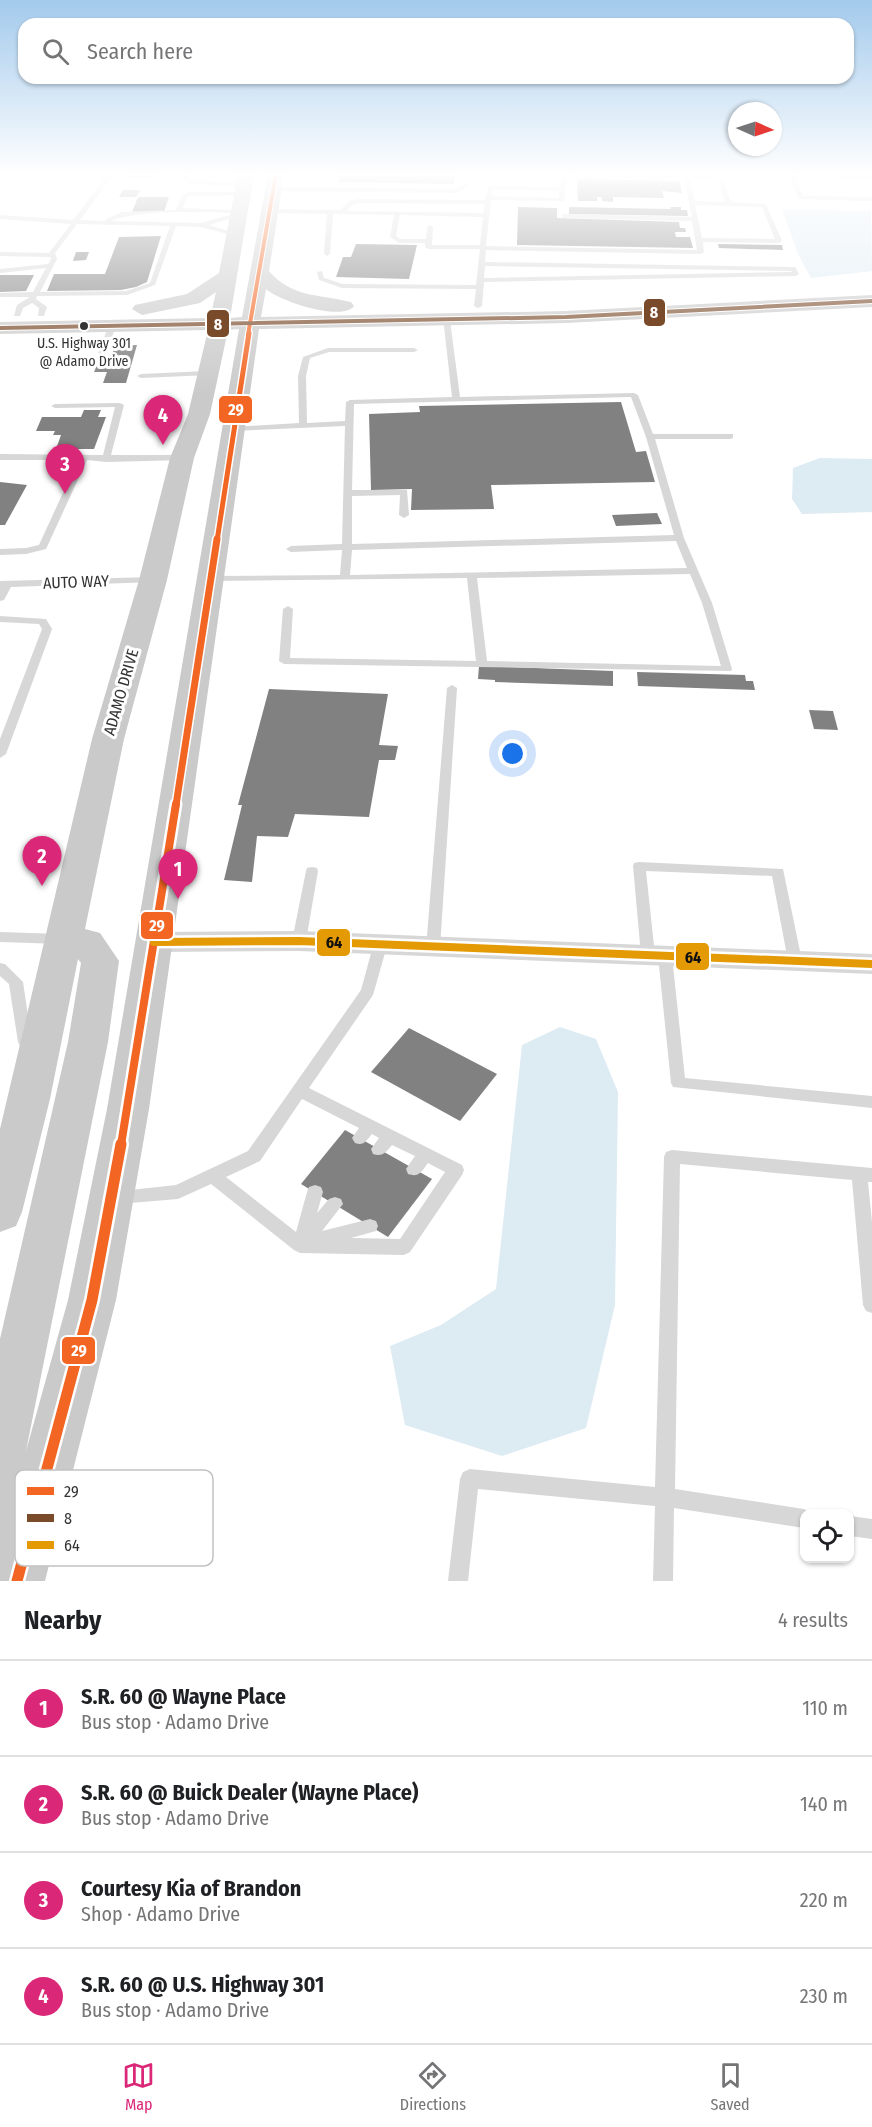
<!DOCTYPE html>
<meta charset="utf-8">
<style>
:root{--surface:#fff;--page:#f6f6f6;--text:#202124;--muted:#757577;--line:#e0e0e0;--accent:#db2777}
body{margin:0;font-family:"Fira Sans Condensed",sans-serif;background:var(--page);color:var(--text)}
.controls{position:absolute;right:18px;bottom:18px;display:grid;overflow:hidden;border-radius:12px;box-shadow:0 2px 4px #0004}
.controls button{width:54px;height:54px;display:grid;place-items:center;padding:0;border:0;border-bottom:2px solid var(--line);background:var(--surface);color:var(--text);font:30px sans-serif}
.compass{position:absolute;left:728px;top:102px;width:54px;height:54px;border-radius:50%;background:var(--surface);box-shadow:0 2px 4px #0004;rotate:93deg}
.you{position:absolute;left:513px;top:754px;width:21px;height:21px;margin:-15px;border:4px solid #fff;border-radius:50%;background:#1a73e8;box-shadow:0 0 0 9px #1a73e833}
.badge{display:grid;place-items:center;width:39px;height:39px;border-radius:50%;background:var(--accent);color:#fff;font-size:20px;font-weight:700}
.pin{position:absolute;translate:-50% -50px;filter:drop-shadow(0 2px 3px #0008)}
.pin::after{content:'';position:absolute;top:32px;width:21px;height:18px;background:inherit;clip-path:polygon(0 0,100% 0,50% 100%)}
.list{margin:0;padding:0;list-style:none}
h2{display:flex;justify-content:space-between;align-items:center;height:78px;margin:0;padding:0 24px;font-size:26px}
h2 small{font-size:20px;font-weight:400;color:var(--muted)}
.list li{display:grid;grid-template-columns:39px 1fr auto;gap:18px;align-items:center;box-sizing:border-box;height:96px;padding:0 24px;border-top:2px solid var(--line)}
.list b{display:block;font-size:22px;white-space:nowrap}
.list p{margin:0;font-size:20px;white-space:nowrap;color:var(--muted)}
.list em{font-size:20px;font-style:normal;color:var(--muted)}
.icon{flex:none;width:33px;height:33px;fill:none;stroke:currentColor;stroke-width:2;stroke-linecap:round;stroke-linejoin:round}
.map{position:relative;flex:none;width:872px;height:1581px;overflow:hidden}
.search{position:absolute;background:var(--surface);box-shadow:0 2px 4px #0004;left:18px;right:18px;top:18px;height:66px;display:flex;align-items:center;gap:15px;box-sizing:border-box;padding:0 21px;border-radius:18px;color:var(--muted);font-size:22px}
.sheet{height:462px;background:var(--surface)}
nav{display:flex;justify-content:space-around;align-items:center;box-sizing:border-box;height:84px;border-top:2px solid var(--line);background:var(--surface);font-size:16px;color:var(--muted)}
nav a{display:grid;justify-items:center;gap:3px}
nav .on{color:var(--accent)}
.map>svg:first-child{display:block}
</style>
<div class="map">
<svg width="872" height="1581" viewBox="0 0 872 1581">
<rect width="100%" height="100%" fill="#fff"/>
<g fill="#ddebf3">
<polygon points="782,209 871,211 872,271 811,278 798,254"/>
<polygon points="820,458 872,459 872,512 802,514 792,499 793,468"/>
<polygon points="560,1027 596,1039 618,1092 615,1305 586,1428 502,1456 405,1425 390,1346 441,1325 496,1289 522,1045"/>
</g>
<g fill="#818181">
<polygon points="129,174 159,174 158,177 127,177"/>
<polygon points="341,174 455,174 454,184 338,182"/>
<polygon points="577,179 679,181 682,193 662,191 664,198 613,197 613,202 602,201 602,197 597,197 597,201 578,201"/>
<polygon points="123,190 140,190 136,197 119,197"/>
<polygon points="138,197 169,197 164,212 132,212"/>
<polygon points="518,207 557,208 557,218 679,222 680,228 685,228 686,232 675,232 676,237 690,237 693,248 517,245"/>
<polygon points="569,207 671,209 670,207 681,207 681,210 687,210 688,216 569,214"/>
<polygon points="161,236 147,282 136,287 121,290 47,291 54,274 105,274 119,237"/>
<polygon points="356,244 417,245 409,279 336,277 343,257 351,257"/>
<polygon points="718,244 782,245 783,250 719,248"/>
<polygon points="76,252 89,252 86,260 73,261"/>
<polygon points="0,275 34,275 26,291 0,292"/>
<polygon points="137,345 126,383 103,383 107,372 94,372 97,365 109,364 115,346"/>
<polygon points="621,402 636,452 646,451 655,482 491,485 494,509 411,510 412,489 371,490 369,414 420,412 419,406"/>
<polygon points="84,410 101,410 98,417 106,417 94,449 56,449 61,435 53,435 55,431 36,431 42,417 81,417"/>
<polygon points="0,482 27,485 5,525 0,525"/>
<polygon points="657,513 662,524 616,526 612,515"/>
<polygon points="479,666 613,671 613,686 495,682 495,680 478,679"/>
<polygon points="637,672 745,675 746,681 753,681 755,690 638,686"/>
<polygon points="269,689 388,694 379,745 398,746 395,760 379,760 369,817 295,814 288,837 257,836 252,882 224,880 242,805 238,805"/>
<polygon points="809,710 833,711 838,730 814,729"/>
<polygon points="409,1028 497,1074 460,1121 371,1072"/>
<polygon points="345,1130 432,1179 388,1237 301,1184"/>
</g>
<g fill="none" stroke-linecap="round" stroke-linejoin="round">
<g fill="#d7d7d7" fill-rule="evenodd">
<path d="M108,174H114L80,220L105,221L106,219L122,212L176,210L182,195L190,192H240L242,195L191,196L187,197L183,208L237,210L235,213C203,212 139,209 111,221L201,223L237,213L239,216L209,225L238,234L235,236L201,227L176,226L155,285L127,295L37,296L36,299L47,307L44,316H38L39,308L32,303L23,308L20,316H14L17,305L30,297H0V293L33,292L46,268L0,273V269L48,264L51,259L50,257L0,256V252L49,253L71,224L0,219V215L73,220ZM77,224L170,226L150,283L126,291L40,292L57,259L55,253Z"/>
<polygon points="186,174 192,174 189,180 243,182 246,184 243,186 187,184 183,179"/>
<path d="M565,174L722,176L731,202L766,204L782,241L779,243L703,242L704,252L701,254L486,250L485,262L794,267L796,268L799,274L796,276L484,282L482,306L478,308L474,306L476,289L342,288L319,280L317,272L322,271L324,278L343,284L476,285L480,249H428L425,247V243H399L390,237L394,215L333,214L330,254L327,256L324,254L327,214L268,213L265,211L268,209L340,210L349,201L359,199L485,200L488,186L559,187L562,176ZM567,178H684L692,217L564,214L561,216L564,218L692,221L697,250L486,246L491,200L564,201ZM690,179H718L725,202L695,201ZM493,189L559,191V198L492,196ZM359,203L485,204L483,213L347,211L353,204ZM695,205L762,207L775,239L702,238ZM400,215L483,217L480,245H432L433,227L430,225L427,227L426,239H400L396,236ZM485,266L791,271L792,272L484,278Z"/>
<polygon points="788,174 872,175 872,179 795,178 803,196 872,197 872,201 799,199"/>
<polygon points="466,184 468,187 455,193 272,191 269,189 272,187 454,189"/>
<path d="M443,318L450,320L460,397L634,393L638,395L653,434H733V438L730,439H655L684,538L712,603L732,669L731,671L284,664L279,661L283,609L288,606L293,609L290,658L476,661L467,578L209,581L207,579L212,576L340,575L342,550L291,552L286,549L291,546L342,544L345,426L232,431L228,429L232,427L299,423L298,376L303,357L328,348H414L418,350L414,352H329L310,358L306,376L307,423L345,421L346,402L350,400L452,397ZM631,397L646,437L674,535L352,544V496L400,495L399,515L404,518L409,515L407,490H352L354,404ZM676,541L687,568L350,575L352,550ZM690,574L702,603L721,666L487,661L477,578Z"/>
<polygon points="109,324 116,326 103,362 96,364 95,362"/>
<polygon points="207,371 211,373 210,375 141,378 137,376 141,374"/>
<polygon points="120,403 124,405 111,455 182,455 185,456 185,460 106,462 87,460 46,549 26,554 0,555 0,549 26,548 39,545 78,460 0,460 0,454 103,455 115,407 55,408 51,406 55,404"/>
<polygon points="153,577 156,578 156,582 11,587 4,600 0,601 0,581"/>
<polygon points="0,616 46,619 52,629 6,754 0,758 0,739 42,629 39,624 0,622"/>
<polygon points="452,685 457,688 440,948 438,952 428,952 426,948 447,688"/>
<polygon points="639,862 783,869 802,961 800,965 795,966 790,965 788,961 772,876 646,871 655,955 653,959 643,959 641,955 633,866 634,863"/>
<polygon points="312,867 317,868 318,871 306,941 304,945 294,945 292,941 306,871 307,868"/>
<polygon points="0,932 60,934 65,935 67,939 65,943 60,944 0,942"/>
<path d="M380,941L385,942L387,946L373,995L309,1088L462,1165L464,1170L462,1175L410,1252L404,1255L300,1253L294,1250L211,1184L178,1199L118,1204L112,1202L110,1197L112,1192L176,1185L248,1151L361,990L373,946L375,942ZM302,1099L359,1128L352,1138L355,1143C364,1146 366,1141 372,1134L379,1138L371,1149L373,1154C383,1157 386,1152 392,1145L415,1156L406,1169L408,1174C419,1178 422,1171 428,1163L445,1172L400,1239L351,1238L376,1231L378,1226L376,1221L370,1219L322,1231L343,1204L341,1199L335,1197L329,1199L317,1213L323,1192L321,1187L315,1185L309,1187L307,1192L296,1232L226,1177L260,1161Z"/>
<polygon points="665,951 670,952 672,956 685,1078 872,1096 872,1108 673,1087 671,1083 658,956 660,952"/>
<polygon points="0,963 5,964 23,982 32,1042 30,1046 25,1048 20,1046 18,1042 9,984 0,976"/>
<polygon points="672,1150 872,1168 872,1182 868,1182 872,1222 872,1313 866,1311 863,1305 852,1180 680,1164 675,1489 804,1509 811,1514 804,1514 804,1528 674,1508 673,1581 653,1581 655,1506 478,1489 468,1581 448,1581 460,1479 463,1472 470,1469 655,1487 664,1157 666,1152"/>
<polygon points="850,1516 872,1519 872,1539 850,1536"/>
</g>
<polygon fill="#d7d7d7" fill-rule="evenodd" points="299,931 872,954 872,974 299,951 154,952 144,949 140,942 144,935 154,932"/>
<path fill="#cacaca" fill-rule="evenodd" d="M238,174H254L230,318L242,317L268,174H284L269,271C292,298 319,294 351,302L354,306C342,322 279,301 266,289L261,317L566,311L872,295V307L566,323L259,329L149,1109L116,1300L45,1581H0V1339L68,1042L81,963L78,959L50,1099L22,1212L16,1226L0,1232V1129L92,739L139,580L170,458L188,414L208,330L0,334V322L210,318L216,292L200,303L142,315L132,309L135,305L187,294L219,273ZM239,329L107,1109L68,1300L26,1451L108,1042L119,961L100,933L85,929L124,739L167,580L194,458L210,414L228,330Z"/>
<g stroke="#fff" stroke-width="6">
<polyline id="bus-1-far4" points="248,335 276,174"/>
</g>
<g stroke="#fff" stroke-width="8">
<polyline id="bus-1-far3" points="217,541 249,333"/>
</g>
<g stroke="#fff" stroke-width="10">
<polyline id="bus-1-far2" points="176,805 217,539"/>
</g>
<g stroke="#fff" stroke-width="13">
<polyline id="bus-1-far1" points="121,1145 176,804"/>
</g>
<g stroke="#fff" stroke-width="16">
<polyline id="bus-1" points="17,1581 92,1300 121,1144"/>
</g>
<g stroke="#fff" stroke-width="6">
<polyline id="bus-2" points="0,328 566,317 872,301"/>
</g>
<g stroke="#fff" stroke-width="13">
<polyline id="bus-3" points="154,942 299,941 872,964"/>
</g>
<use href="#bus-1-far4" stroke="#f26522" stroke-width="4"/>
<use href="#bus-1-far3" stroke="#f26522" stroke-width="5"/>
<use href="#bus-1-far2" stroke="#f26522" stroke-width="7"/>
<use href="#bus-1-far1" stroke="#f26522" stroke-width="8"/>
<use href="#bus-1" stroke="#f26522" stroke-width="11"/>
<use href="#bus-2" stroke="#7a4b2a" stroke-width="4"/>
<use href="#bus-3" stroke="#e39a05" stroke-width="8"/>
</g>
<linearGradient id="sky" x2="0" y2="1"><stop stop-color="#a3caec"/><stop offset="0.44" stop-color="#fff"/><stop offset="1" stop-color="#fff" stop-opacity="0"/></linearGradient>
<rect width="872" height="395" fill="url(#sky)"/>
<circle fill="#333" stroke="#fff" stroke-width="2" cx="84" cy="326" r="5"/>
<g text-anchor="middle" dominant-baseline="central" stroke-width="6" stroke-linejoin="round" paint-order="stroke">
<g font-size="14" fill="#333" stroke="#fff">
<text x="84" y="343">U.S. Highway 301<tspan x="84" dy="18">@ Adamo Drive</tspan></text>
</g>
<g font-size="16" fill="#333" stroke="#fff">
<text transform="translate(76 582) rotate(-2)">AUTO WAY</text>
<text transform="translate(121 692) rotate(-74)">ADAMO DRIVE</text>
</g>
</g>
<rect x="15" y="1470" width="198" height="96" rx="9" fill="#fff" stroke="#c2c2c2" stroke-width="1.5"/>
<rect x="27" y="1487" width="27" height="8" fill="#f26522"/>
<rect x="27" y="1514" width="27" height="8" fill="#7a4b2a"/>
<rect x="27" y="1541" width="27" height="8" fill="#e39a05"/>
<g font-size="16" fill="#333">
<text x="64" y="1497">29</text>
<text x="64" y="1524">8</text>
<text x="64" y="1551">64</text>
</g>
<g stroke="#fff" stroke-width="2">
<rect x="643" y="298" width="23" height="29" rx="6" fill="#7a4b2a"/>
<rect x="206" y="309" width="24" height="29" rx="6" fill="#7a4b2a"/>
<rect x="218" y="395" width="35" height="29" rx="6" fill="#f26522"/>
<rect x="140" y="911" width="34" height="29" rx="6" fill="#f26522"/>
<rect x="316" y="928" width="35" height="29" rx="6" fill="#e39a05"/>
<rect x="675" y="942" width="35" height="29" rx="6" fill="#e39a05"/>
<rect x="61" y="1336" width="35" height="29" rx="6" fill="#f26522"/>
</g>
<g font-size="16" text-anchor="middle" font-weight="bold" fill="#fff">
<text x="654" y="318">8</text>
<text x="218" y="330">8</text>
<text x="236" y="415">29</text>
<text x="157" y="931">29</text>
<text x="79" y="1356">29</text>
</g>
<g font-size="16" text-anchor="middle" font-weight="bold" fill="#111">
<text x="334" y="948">64</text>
<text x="693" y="963">64</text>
</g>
</svg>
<div class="controls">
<button><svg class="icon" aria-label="locate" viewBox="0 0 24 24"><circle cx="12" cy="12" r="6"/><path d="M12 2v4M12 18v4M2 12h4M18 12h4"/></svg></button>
</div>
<svg class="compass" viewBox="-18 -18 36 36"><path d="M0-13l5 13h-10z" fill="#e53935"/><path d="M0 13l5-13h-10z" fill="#757577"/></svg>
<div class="you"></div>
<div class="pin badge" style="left:178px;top:899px">1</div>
<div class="pin badge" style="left:42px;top:886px">2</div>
<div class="pin badge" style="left:65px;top:494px">3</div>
<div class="pin badge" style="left:163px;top:445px">4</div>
<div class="search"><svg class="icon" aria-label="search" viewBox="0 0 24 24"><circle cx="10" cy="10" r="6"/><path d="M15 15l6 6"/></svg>Search here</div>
</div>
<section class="sheet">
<h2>Nearby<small>4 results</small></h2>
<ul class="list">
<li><span class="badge">1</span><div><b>S.R. 60 @ Wayne Place</b><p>Bus stop · Adamo Drive</p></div><em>110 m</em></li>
<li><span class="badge">2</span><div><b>S.R. 60 @ Buick Dealer (Wayne Place)</b><p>Bus stop · Adamo Drive</p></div><em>140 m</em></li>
<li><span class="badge">3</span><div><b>Courtesy Kia of Brandon</b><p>Shop · Adamo Drive</p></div><em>220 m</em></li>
<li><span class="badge">4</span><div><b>S.R. 60 @ U.S. Highway 301</b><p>Bus stop · Adamo Drive</p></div><em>230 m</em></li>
</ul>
</section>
<nav>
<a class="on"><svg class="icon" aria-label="map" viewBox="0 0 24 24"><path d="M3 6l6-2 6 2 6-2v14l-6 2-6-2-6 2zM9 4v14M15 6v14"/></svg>Map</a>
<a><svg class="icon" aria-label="directions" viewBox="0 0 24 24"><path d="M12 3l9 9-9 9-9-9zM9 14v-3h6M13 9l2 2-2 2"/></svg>Directions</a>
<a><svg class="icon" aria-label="saved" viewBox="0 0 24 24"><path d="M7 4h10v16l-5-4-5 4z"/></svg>Saved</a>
</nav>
